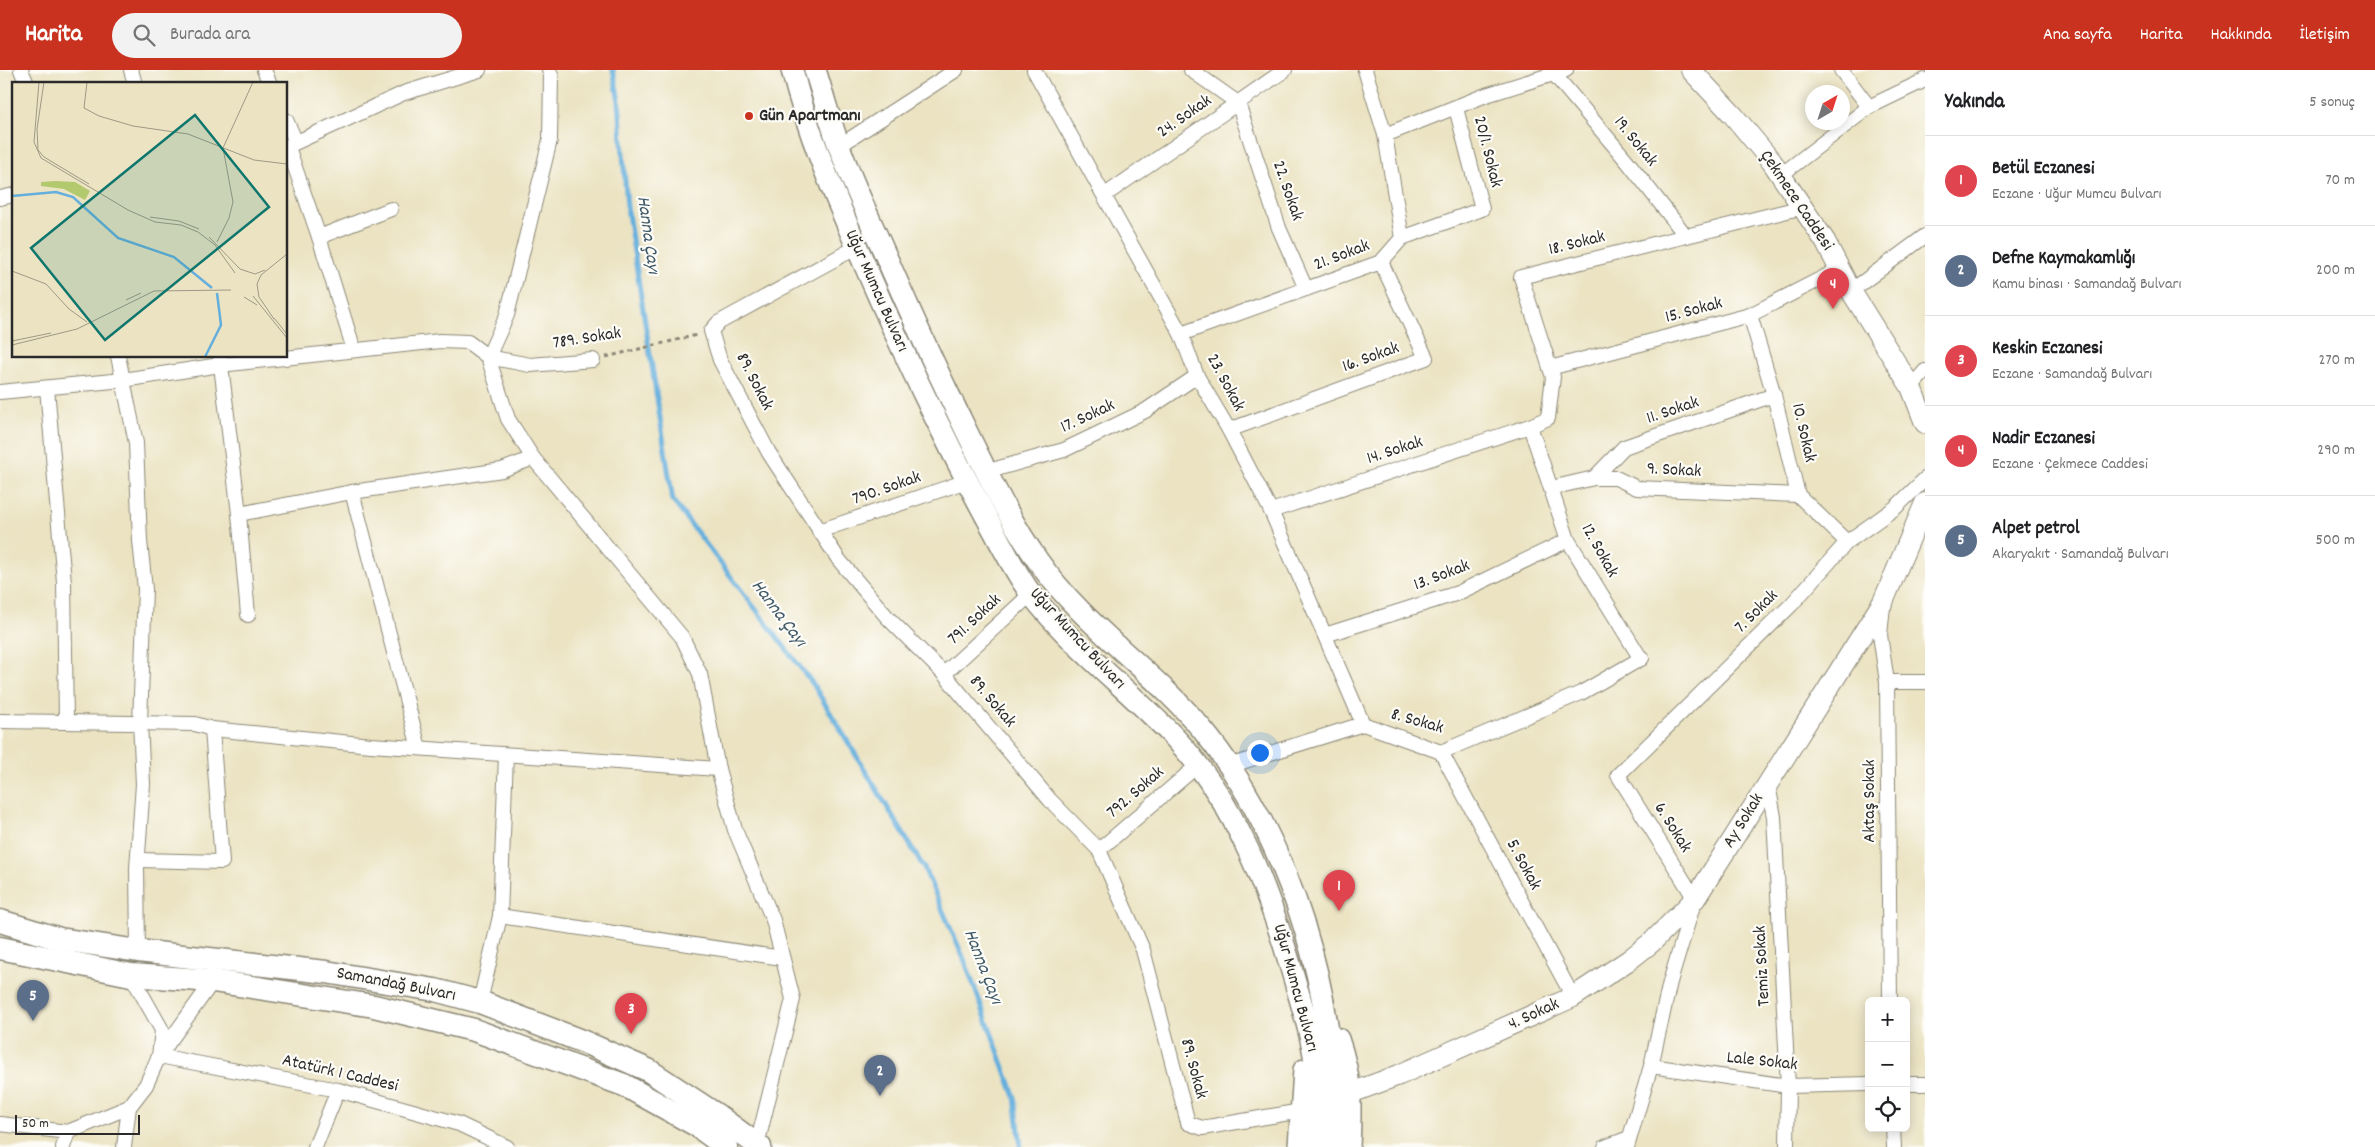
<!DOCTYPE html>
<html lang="tr">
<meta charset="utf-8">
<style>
:root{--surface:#fff;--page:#f2f2f2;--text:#202124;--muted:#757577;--line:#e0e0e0;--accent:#c8321e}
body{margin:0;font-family:Dekko,sans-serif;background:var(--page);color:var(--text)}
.controls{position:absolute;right:15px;bottom:15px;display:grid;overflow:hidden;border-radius:8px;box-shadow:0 2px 12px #0003}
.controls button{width:45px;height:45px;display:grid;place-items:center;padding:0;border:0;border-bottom:1px solid var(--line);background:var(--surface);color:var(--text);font:25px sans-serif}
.compass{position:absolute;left:1805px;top:15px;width:45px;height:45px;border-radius:50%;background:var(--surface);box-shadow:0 2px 12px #0003;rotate:39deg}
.scale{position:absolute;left:15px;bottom:12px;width:125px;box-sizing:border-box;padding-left:5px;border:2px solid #2b2b2b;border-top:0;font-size:14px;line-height:18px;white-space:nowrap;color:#2b2b2b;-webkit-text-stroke:4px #fdfcf7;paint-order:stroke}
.you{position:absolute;left:1259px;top:682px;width:18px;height:18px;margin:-12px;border:4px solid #fff;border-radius:50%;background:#1a73e8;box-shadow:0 0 0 8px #1a73e833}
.badge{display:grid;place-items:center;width:32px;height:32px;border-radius:50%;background:var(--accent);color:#fff;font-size:16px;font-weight:700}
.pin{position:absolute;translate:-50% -41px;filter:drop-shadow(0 1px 2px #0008)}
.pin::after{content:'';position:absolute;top:26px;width:18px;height:15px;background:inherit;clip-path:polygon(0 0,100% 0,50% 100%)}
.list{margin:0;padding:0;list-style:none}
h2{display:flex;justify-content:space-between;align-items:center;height:65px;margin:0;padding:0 20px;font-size:21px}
h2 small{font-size:16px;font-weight:400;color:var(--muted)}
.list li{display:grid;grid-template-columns:32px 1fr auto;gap:15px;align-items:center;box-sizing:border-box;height:90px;padding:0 20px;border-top:1px solid var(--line)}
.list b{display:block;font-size:19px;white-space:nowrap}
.list p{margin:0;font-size:16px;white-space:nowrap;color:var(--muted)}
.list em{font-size:16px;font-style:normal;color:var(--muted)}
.icon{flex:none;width:28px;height:28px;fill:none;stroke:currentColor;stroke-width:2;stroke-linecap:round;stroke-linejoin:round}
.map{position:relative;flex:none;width:1925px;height:1077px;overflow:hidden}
header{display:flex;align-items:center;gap:30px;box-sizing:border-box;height:70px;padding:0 25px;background:var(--accent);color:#fff}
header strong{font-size:24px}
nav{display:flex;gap:28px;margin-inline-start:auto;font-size:18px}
.search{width:350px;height:45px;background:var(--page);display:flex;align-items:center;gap:12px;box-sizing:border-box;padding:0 18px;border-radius:28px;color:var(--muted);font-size:19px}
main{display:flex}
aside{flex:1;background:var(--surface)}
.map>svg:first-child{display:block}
</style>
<header>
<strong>Harita</strong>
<div class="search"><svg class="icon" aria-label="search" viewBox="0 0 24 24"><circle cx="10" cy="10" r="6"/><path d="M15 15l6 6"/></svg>Burada ara</div>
<nav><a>Ana sayfa</a><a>Harita</a><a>Hakkında</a><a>İletişim</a></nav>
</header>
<main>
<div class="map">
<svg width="1925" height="1077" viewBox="0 0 1925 1077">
<rect width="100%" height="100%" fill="#fdfcf7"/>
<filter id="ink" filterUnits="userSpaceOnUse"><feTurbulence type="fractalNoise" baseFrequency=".02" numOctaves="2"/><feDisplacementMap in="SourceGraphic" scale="10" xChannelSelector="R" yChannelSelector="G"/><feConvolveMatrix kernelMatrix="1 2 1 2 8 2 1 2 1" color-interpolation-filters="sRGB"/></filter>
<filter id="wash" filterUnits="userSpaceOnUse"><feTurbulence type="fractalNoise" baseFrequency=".0096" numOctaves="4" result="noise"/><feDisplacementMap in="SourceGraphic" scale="20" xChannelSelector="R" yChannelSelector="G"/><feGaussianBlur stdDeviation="1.12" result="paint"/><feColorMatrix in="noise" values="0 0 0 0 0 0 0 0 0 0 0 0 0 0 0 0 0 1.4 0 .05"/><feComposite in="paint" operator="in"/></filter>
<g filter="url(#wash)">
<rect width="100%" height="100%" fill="#ebe3c2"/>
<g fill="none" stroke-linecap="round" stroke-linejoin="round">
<polyline stroke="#64afdd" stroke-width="5" points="613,0 619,31 627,137 673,431 813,614 924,798 964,889 1015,1027 1021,1077"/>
</g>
</g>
<g filter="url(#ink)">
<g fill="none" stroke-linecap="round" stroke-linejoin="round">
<g stroke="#8b8776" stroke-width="16">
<g id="minor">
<polyline points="21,0 27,14"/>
<polyline points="131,0 135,14"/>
<polyline points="264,0 270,14"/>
<polyline points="549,0 551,5 550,70 507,245 488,287 508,349 533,388 682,567 700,604 718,699 735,760 773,850 793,929 757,1075"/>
<polyline points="1034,0 1181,264 1197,306 1229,360 1271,441 1363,654"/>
<polyline points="1191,0 1238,33 1279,158 1306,219"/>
<polyline points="1841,0 1869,37"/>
<polyline points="1554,4 1627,91 1686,166"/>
<polyline points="286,50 296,72"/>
<polyline points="1385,65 1486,25 1566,0"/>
<polyline points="839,76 956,0"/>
<polyline points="286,77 404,23 479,0"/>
<polyline points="288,77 319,167 354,280"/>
<polyline points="1781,105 1869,37 1925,10"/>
<polyline points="1105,125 1285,0"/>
<polyline points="0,128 14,125"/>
<polyline points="319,167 391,139"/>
<polyline points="1402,168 1482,139 1456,38"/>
<polyline points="857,177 718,253 711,261 720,290 769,383 839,490 887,547 944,604 1050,730 1099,780 1143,880 1188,1053 1202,1058 1301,1041"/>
<polyline points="1851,221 1925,166"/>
<polyline points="1750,245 1774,325 1798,425 1847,472"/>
<polyline points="1181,264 1381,192 1402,168 1385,65 1365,0"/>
<polyline points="118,286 136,373 140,471 145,519 140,652 143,714 137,798 138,881"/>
<polyline points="220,287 239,444 248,545"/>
<polyline points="1550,298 1750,245 1840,199"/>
<polyline points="1911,317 1925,301"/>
<polyline points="47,318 64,512 66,651"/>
<polyline points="0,322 123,310 220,295 440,271 468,272 488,287 530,295 593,290"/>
<polyline points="1530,356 1568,470 1641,589"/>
<polyline points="1229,360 1426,288 1381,192"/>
<polyline points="985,402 1064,380 1145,341 1197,306"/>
<polyline points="1594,408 1624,377 1774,325"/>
<polyline points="1551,418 1594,408 1616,408 1637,418 1798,425"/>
<polyline points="352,422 419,678"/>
<polyline points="1271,441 1530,356 1548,348 1553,307 1521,207 1803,137"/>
<polyline points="239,444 352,422 502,400 533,388"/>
<polyline points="819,461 967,411"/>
<polyline points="1883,536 1880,565 1887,612 1890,931"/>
<polyline points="1325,565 1458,523 1568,470"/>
<polyline points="944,604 1031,524"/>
<polyline points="1887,612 1925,612"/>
<polyline points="0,651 195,654 212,659 371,675 718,699"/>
<polyline points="1441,682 1573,927"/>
<polyline points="1229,696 1363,654 1441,682 1581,623 1642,588"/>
<polyline points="1768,714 1774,747 1788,1016 1787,1077"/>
<polyline points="1099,780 1198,695"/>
<polyline points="138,790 222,792 212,659"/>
<polyline points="500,846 782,888"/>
<polyline points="213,911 159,986 338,1020 459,1054 507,1077"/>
<polyline points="480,932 500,846 506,685"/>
<polyline points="1651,996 1788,1016 1869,1014"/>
<polyline points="1906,1014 1925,1014"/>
<polyline points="0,1054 68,1062 129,1037 146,1015 159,986 162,960 131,905"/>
<polyline points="1893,1058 1894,1077"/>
<polyline points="63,1077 68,1062"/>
<polyline points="124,1077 129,1037"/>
<polyline points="315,1077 338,1020"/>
<polyline points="1605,1077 1629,1068"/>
<polyline points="1627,1077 1651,996 1670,912 1695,829 1618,705 1791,535 1847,472 1895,438 1925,409"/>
</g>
</g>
<g stroke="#8b8776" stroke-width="22">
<g id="secondary">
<polyline points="1691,0 1733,45 1772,92 1825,171 1851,221 1911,317 1925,353"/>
<polyline points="1351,1023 1399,1005 1573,927 1629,890 1652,872 1695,829 1883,532 1925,433"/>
</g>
</g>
<g stroke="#8b8776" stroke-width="24">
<g id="primary">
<path d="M792,0C808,64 834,124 860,184C886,244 913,304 943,363C959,396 976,428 994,461C1005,482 1017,505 1031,524C1073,578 1128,619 1175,668C1237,734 1269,822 1294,908C1301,933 1310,959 1314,985C1318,1016 1317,1046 1315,1077"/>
<path d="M815,0C823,25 830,51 839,76C852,112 869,148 885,184C905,230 926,277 948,323C976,380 1002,439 1038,491C1083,555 1151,599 1201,658C1289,763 1344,941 1332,1077"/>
<path d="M1338,969C1352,1009 1351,1036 1349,1077"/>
<polyline points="1299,1077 1304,1000"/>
</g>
</g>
<g stroke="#8b8776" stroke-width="25">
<g id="trunk">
<polyline points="0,851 60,869 138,881 326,902 435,920 480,932 584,972 648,1000 718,1046 760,1077"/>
<polyline points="0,878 131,905 213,911 374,936 474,960 624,1015 696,1055 726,1077"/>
</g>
</g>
<polyline stroke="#8b8776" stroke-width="3" stroke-dasharray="4 4" stroke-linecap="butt" points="606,287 697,265"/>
<use href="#minor" stroke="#fff" stroke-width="14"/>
<use href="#secondary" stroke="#fff" stroke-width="20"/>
<use href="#primary" stroke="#fff" stroke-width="21"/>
<use href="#trunk" stroke="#fff" stroke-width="22"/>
</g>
</g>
<circle fill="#c8321e" stroke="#fdfcf7" stroke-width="2" cx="749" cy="46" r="5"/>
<g text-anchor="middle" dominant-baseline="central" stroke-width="4.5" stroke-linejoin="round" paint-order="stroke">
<g font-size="18" font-weight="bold" fill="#2b2b2b" stroke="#fdfcf7" text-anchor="start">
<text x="759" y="46">Gün Apartmanı</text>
</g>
<g font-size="18" fill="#2b2b2b" stroke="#fdfcf7">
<text transform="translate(1185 47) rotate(-35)">24. Sokak</text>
<text transform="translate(1635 72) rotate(51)">19. Sokak</text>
<text transform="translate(1487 82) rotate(76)">20/1. Sokak</text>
<text transform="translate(1287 121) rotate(71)">22. Sokak</text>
<text transform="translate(1796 131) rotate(56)">Çekmece Caddesi</text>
<text transform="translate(1577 174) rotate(-14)">18. Sokak</text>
<text transform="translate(1342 186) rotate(-21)">21. Sokak</text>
<text transform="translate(876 221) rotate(66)">Uğur Mumcu Bulvarı</text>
<text transform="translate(1694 241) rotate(-15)">15. Sokak</text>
<text transform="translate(587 269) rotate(-9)">789. Sokak</text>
<text transform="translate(1371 288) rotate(-20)">16. Sokak</text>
<text transform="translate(754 312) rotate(63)">89. Sokak</text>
<text transform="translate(1225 313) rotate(62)">23. Sokak</text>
<text transform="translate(1673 341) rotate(-19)">11. Sokak</text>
<text transform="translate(1088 347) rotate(-25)">17. Sokak</text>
<text transform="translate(1803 363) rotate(77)">10. Sokak</text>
<text transform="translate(1395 381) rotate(-18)">14. Sokak</text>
<text transform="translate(1674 401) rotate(3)">9. Sokak</text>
<text transform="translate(887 419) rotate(-19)">790. Sokak</text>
<text transform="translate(1599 481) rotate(61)">12. Sokak</text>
<text transform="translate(1442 506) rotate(-21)">13. Sokak</text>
<text transform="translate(1757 542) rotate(-45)">7. Sokak</text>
<text transform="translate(975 550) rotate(-43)">791. Sokak</text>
<text transform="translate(1077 569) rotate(47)">Uğur Mumcu Bulvarı</text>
<text transform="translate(992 632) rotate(50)">89. Sokak</text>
<text transform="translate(1417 652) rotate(16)">8. Sokak</text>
<text transform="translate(1136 723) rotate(-41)">792. Sokak</text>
<text transform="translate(1870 731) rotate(-90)">Aktaş Sokak</text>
<text transform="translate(1744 751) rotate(-58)">Ay Sokak</text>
<text transform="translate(1672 758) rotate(58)">6. Sokak</text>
<text transform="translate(1523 795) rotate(62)">5. Sokak</text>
<text transform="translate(1763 896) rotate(-93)">Temiz Sokak</text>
<text transform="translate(396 915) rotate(11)">Samandağ Bulvarı</text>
<text transform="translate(1295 918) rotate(75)">Uğur Mumcu Bulvarı</text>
<text transform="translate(1534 945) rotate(-25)">4. Sokak</text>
<text transform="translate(1762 992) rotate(6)">Lale Sokak</text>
<text transform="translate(1193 999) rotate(75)">89. Sokak</text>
<text transform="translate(340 1004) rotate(13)">Atatürk 1 Caddesi</text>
</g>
<g font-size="19" font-style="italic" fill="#3f5969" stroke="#fdfcf7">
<text transform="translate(647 165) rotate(82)">Hanna Çayı</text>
<text transform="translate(778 544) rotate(53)">Hanna Çayı</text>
<text transform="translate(982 897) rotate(69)">Hanna Çayı</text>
</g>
</g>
<g transform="translate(12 12)">
<rect width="275" height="275" fill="#ebe3c2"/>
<path d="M43,99L63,100L78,109L73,118L52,107L29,104V100Z" fill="#b2c96e"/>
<path fill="none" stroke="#64afdd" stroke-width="2.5" d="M0,114L44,110L61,115L106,156L162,175L200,206M193,275L209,243L205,211"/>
<path fill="none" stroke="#9e9986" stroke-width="1" d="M27,0L22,60L29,76L116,128L143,140L169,143L186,150L203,163L223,191M32,0L25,47L26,68L32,75L77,102M75,0L72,26L87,34L121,44L176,52L242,78L275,82M211,66L241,0M138,135L167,139L187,147M197,155L228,187L243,192L253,188M205,160L217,136L221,120L211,66M0,189L34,202L57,227L75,240M241,214L275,256M232,215L245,223M114,218L129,211M262,236L275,252M262,237L247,215L245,202L249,193L275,172M0,259L39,251M0,263L65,247L142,209L219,208"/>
<path fill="#0f766e" fill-opacity="0.15" stroke="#0f766e" stroke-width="2.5" d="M183,33L257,125L93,258L19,166Z"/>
<rect width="275" height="275" fill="none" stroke="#2b2b2b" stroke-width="2.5"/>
</g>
</svg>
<div class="controls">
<button>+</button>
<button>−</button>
<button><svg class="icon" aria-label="locate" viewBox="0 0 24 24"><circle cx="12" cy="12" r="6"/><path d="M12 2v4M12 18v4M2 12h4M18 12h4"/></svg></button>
</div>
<svg class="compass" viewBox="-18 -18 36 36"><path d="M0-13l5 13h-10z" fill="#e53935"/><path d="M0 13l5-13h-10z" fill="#757577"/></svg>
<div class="scale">50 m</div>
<div class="you"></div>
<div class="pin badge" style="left:1339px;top:841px;background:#e0444e">1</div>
<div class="pin badge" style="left:880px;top:1026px;background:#5c6f8a">2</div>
<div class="pin badge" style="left:631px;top:964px;background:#e0444e">3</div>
<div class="pin badge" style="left:1833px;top:239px;background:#e0444e">4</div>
<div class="pin badge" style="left:33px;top:951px;background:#5c6f8a">5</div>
</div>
<aside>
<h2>Yakında<small>5 sonuç</small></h2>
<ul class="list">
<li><span class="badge" style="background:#e0444e">1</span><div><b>Betül Eczanesi</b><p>Eczane · Uğur Mumcu Bulvarı</p></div><em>70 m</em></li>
<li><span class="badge" style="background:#5c6f8a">2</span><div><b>Defne Kaymakamlığı</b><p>Kamu binası · Samandağ Bulvarı</p></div><em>200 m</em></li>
<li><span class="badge" style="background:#e0444e">3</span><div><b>Keskin Eczanesi</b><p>Eczane · Samandağ Bulvarı</p></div><em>270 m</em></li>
<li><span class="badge" style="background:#e0444e">4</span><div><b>Nadir Eczanesi</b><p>Eczane · Çekmece Caddesi</p></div><em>290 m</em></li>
<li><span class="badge" style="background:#5c6f8a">5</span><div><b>Alpet petrol</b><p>Akaryakıt · Samandağ Bulvarı</p></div><em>500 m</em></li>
</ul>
</aside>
</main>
